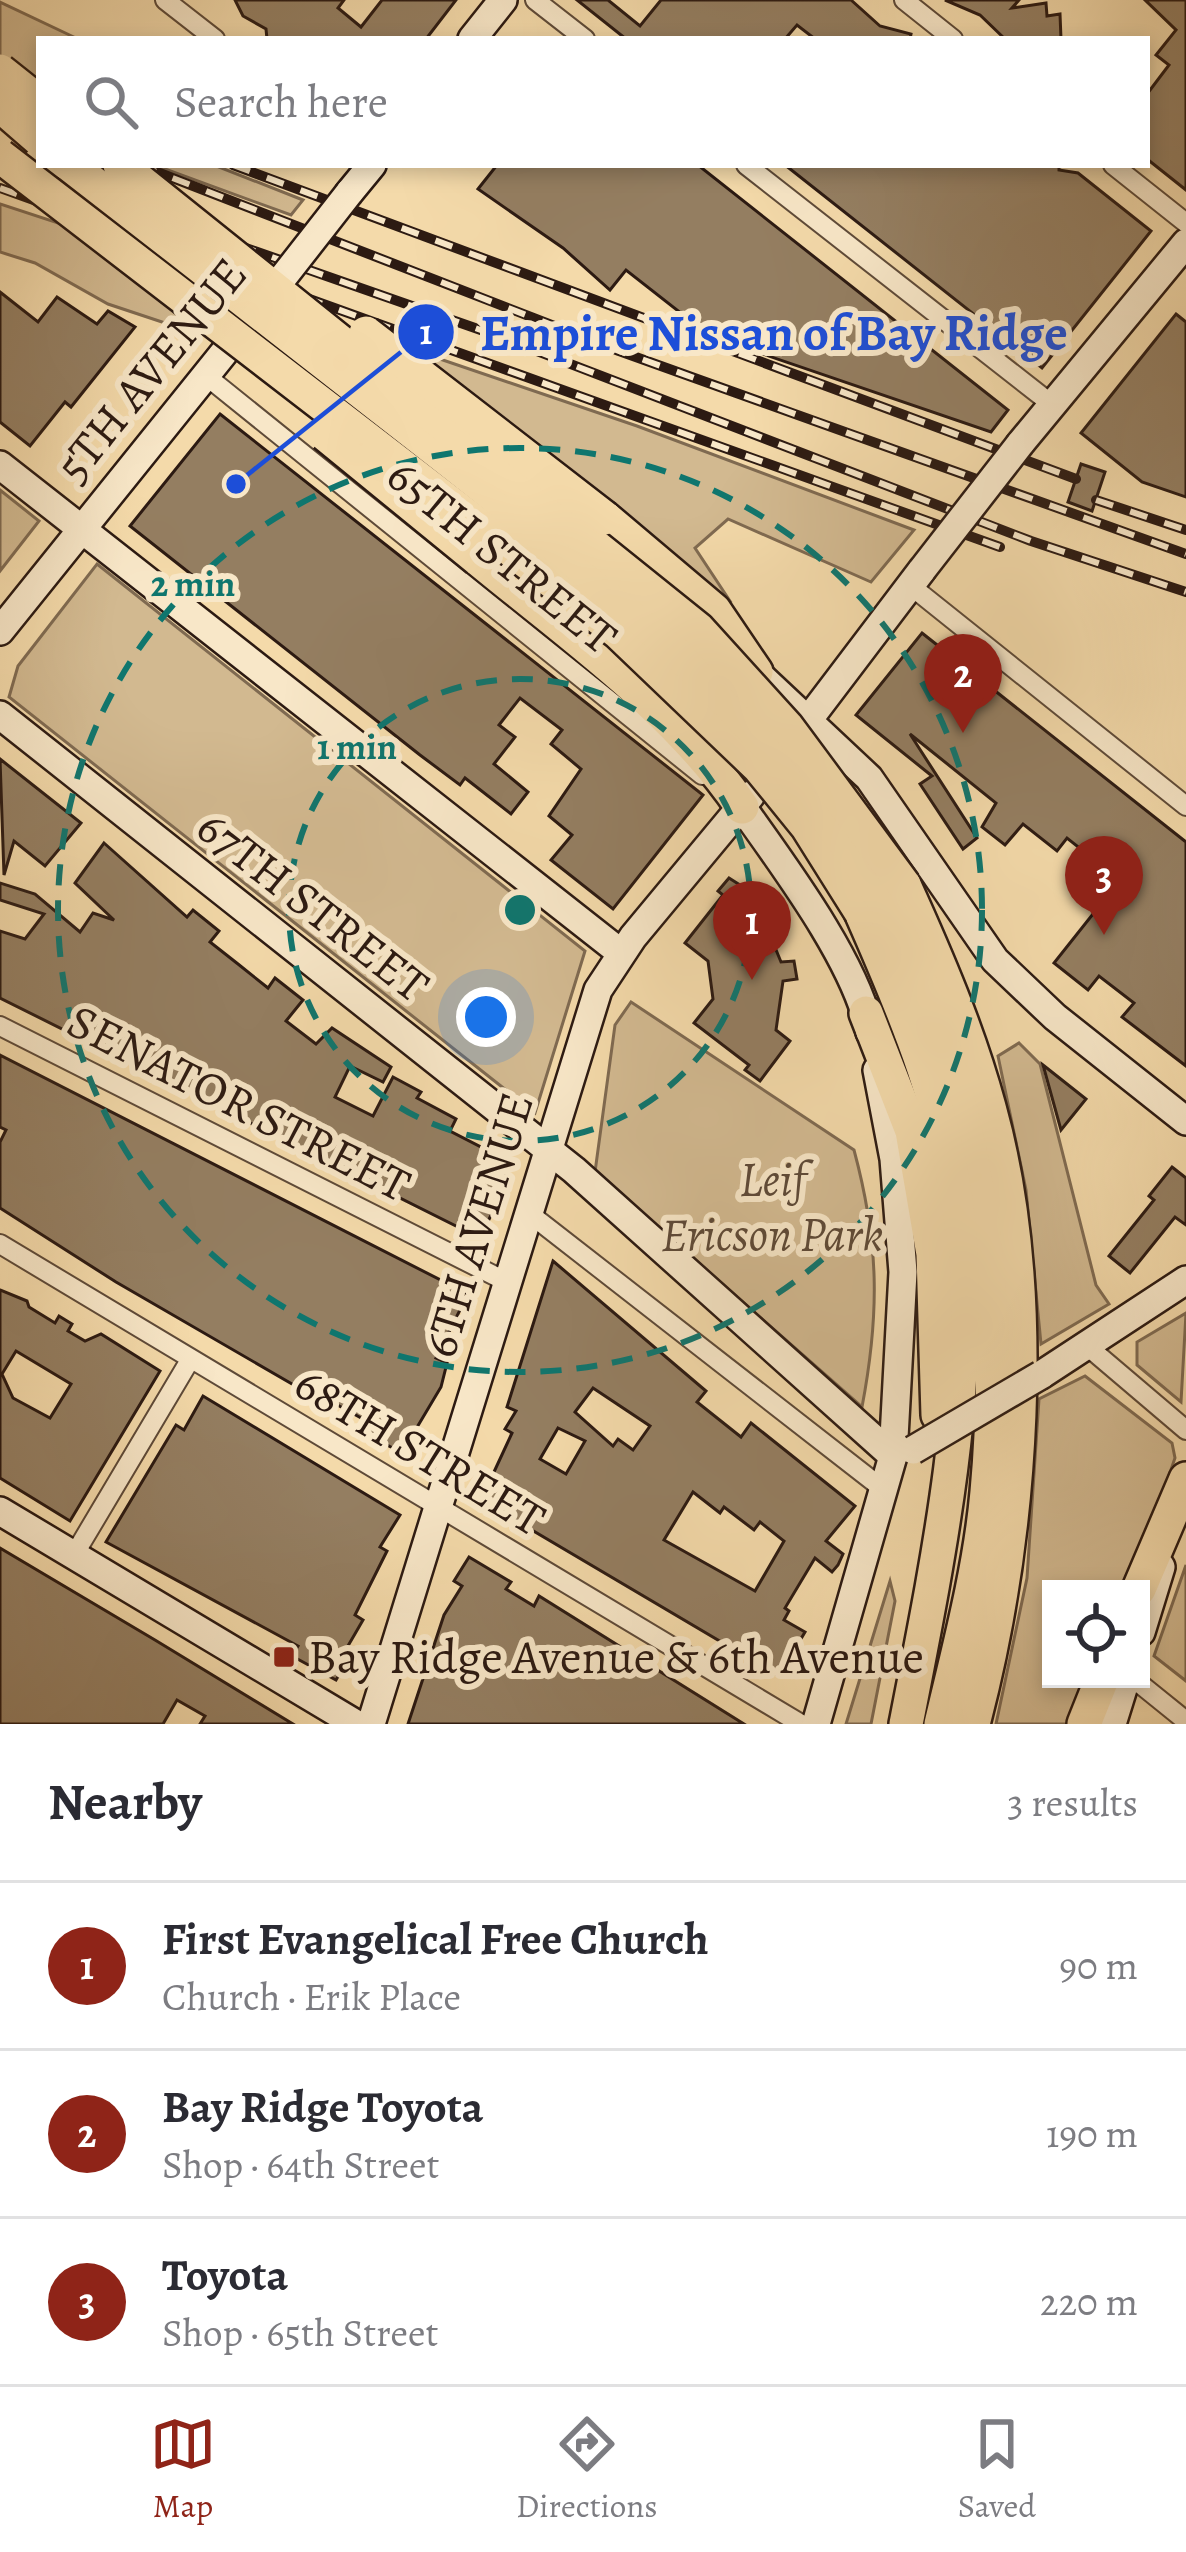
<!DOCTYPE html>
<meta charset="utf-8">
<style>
:root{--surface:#fff;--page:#f2f2f3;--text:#2b2b33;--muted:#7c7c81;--line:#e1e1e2;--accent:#8f2418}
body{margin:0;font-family:Alegreya,serif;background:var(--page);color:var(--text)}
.controls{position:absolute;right:36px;bottom:36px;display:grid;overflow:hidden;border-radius:0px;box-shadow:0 6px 18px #0003}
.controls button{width:108px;height:108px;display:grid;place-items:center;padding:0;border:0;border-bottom:3px solid var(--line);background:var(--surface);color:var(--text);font:60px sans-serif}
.you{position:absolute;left:486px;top:1017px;width:42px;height:42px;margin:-30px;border:9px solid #fff;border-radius:50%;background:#1a73e8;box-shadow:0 0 0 18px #1a73e833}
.badge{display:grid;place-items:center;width:78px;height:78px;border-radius:50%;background:var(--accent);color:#fff;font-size:39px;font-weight:700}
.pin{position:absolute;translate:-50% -99px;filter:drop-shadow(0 3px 6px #0008)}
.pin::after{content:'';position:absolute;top:63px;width:42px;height:36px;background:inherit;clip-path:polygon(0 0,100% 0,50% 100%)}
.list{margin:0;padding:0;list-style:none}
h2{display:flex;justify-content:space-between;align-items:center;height:156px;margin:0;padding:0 48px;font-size:51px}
h2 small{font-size:39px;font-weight:400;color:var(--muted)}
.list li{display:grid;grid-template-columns:78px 1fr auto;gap:36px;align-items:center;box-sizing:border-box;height:168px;padding:0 48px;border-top:3px solid var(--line)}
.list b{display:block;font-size:45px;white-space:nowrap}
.list p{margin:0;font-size:39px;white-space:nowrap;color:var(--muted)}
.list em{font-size:39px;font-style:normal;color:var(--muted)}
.icon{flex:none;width:66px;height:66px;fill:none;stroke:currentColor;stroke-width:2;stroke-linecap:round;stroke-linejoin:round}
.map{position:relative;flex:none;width:1186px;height:1724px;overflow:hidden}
.search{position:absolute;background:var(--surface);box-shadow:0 6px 18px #0003;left:36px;right:36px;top:36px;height:132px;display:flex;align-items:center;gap:30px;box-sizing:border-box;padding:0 42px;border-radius:0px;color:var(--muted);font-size:45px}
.sheet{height:660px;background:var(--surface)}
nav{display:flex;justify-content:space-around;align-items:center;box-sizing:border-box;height:168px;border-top:3px solid var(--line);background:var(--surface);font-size:33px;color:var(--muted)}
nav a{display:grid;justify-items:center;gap:6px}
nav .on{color:var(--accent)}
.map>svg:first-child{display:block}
</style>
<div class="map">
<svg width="1186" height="1724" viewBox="0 0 1186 1724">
<rect width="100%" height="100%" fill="#f4daaa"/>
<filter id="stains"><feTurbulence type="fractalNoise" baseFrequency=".00167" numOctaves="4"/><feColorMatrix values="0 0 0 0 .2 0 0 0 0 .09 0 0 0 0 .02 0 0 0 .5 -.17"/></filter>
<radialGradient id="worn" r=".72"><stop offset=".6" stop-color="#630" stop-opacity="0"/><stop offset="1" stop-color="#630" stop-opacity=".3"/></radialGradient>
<g fill="#d2b990" stroke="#7f6a51" stroke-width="3">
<polygon points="0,2 78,39 39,39 39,83 0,69"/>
<polygon points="154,165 214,165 303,200 291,215"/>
<polygon points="0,204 235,281 192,332 108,304 35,263 0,252"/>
<polygon points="343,326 637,426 914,530 871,582 728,519 695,548 730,601 723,602"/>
<polygon points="0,490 39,521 0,571"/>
<polygon points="97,564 585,951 535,1113 9,697 18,666"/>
<path d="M631,1002L854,1150C879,1243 880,1312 862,1407L595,1172L615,1025Z"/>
<polygon points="1019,1043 1040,1064 1096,1285 1109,1304 1041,1344 1026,1190 998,1056"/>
<polygon points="1186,1313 1181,1402 1137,1365 1137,1342"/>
<polygon points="1085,1376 1172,1443 1175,1458 1130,1589 1051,1589 1051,1679 1095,1679 1078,1724 996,1724 1027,1578 1039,1399"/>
<polygon points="1186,1565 1186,1681 1154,1656"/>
<polygon points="890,1581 895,1601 871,1724 846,1724"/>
</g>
<g fill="#947e61" stroke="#2c1a12" stroke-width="3" fill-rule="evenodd">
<polygon points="235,0 344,0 338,8 361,27 382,0 456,0 426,39 267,39 266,29 243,16"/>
<polygon points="577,0 608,0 640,26 661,0 851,0 880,26 911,34 910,39 815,39 797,25 785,39 626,39"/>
<polygon points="945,0 1019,0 1012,8 1046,3 1047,16 1060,14 1061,39 1005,39 980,15"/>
<polygon points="1145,0 1186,0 1186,190 1147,159 1147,94 1169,65 1156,55 1176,30"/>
<polygon points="497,165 698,165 1008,410 991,432 710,336 626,270 610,290 563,248 478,189"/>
<polygon points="785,165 1059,165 1059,170 1078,173 1151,231 1042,368"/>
<polygon points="0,292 38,322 57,297 97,324 108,311 135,327 71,407 65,402 30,446 0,422"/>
<polygon points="1176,314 1186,322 1186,497 1142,482 1081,433"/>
<polygon points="220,414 703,795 613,909 551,860 572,835 549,816 581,769 551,744 562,730 520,698 499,725 515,737 494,764 528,792 511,814 465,778 460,785 420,755 130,526"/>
<polygon points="1081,464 1105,472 1092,511 1068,502"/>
<polygon points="922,633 1186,842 1186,1066 1122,1017 1134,1003 1099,976 1088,990 1054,963 1120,880 1067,838 1057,851 1023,824 1005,845 982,827 996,803 910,734 977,838 963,849 920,784 932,776 856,715"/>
<polygon points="0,759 81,823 45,866 14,841 4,875"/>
<polygon points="104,843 187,917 193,910 219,931 210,942 238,964 268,988 275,978 303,1000 286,1021 316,1044 332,1028 391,1067 383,1082 350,1066 335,1097 373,1116 393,1077 421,1092 417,1098 456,1119 450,1131 510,1162 488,1204 495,1207 480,1238 0,998 0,931 25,939 44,914 0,900 0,883 35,894 80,932 93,913 114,920 75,883"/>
<polygon points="729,878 762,899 760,902 769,910 763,918 781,962 794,961 797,979 783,981 776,1030 790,1041 760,1081 745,1070 749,1065 694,1023 713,999 708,961 685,943 723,895 718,891"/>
<polygon points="0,1055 468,1294 436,1358 447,1363 441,1387 416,1429 424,1434 410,1457 366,1434 372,1424 332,1402 330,1406 116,1282 0,1208 0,1142 6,1130 0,1127"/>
<polygon points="1043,1065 1086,1099 1061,1130"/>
<polygon points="1172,1167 1186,1178 1186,1225 1175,1217 1130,1273 1109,1256 1154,1200 1149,1196"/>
<path d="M553,1261L706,1391L697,1402L741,1437L751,1423L855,1506L826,1541L843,1554L838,1565L832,1572L815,1558L785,1608L789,1611L784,1620L805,1632L779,1676L481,1500L512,1433L505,1429L516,1411L507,1407ZM593,1388L650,1426L633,1450L618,1439L613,1446L575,1412ZM558,1428L585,1441L566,1474L540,1459ZM693,1492L720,1513L724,1507L754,1530L760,1522L784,1541L755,1591L664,1540Z"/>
<path d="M0,1290L27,1301L29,1307L55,1323L59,1316L72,1324L68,1331L85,1341L101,1334L160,1371L70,1521L0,1478ZM16,1351L71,1384L50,1418L13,1398L2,1374Z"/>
<polygon points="203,1396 400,1515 380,1547 387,1551 355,1615 363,1620 345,1651 351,1654 336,1680 292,1656 298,1646 106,1542 176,1425 184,1430"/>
<polygon points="0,1548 155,1640 293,1724 200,1724 205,1716 177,1700 163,1724 0,1724"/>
<polygon points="469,1557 511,1582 506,1589 534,1606 539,1596 744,1724 408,1724 444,1615 462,1586 454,1581"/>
</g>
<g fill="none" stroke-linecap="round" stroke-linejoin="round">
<g stroke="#5e4a38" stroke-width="22">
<g id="street">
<polyline points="165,0 215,39"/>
<polyline points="535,0 585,39"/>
<polyline points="904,0 953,39"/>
<polyline points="746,165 1054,406"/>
<polyline points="1113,165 1186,223"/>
<polyline points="205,375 702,775"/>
<polyline points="911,586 1186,806"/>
<polyline points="0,1026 507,1282"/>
<polyline points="530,1214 883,1489"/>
<polyline points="0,1244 801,1724"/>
<polyline points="1086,1345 1186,1430"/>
<polyline points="74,1555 190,1360"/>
<polyline points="1134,1679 1186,1721"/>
</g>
</g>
<g stroke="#2c1a12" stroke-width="32">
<g id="secondary">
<polyline points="472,39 503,0"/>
<polyline points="349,193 372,165"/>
<polyline points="1020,444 1186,243"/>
<polyline points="0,465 621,953"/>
<polyline points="0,631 235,339"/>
<polyline points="756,672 869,778 995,960 1055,1017 1186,1121"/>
<polyline points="0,715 574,1170 893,1456"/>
<polyline points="809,719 922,570"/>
<path d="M742,807C783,865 857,963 870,1032"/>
<polyline points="1041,1375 1186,1280"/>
<polyline points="0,1511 356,1724"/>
<polyline points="1141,1632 1161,1567"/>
<polyline points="371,1724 598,990 633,937 751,795"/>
<polyline points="816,1724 893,1456 903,1272 894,1159 877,1070"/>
<polyline points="1112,1724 1126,1679"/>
</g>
</g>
<g stroke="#2c1a12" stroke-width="38">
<g id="highway">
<polyline points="605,518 714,610 756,672"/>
<path d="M478,559C570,635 674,707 742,807"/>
<path d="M904,885C937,958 968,1030 989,1107C1041,1294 1022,1538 973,1724"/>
<path d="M882,898C976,1080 1006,1288 987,1492C980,1570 959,1648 941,1724"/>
<path d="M861,912C906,1014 951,1121 960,1234C972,1397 937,1565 906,1724"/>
<polyline points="866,1013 912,1131 933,1254 938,1415"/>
<polyline points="1139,1589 1186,1479"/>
<polyline points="1084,1724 1102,1679"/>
</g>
</g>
<use href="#street" stroke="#f8e7c8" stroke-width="18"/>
<use href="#secondary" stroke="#f8e7c8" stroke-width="27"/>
<use href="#highway" stroke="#f4daaa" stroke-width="33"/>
<g stroke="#2c1a12" stroke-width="10">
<g id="rail">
<polyline points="0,79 39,92"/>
<polyline points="0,114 39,128"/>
<polyline points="0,162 495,335 1031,541 1186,592"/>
<polyline points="139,165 619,351 1186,554"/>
<polyline points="233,165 1076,479"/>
<polyline points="0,188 1000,547"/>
<polyline points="1096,500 1186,530"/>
</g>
</g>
<use href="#rail" stroke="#f8e7c8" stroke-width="6" stroke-dasharray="18" stroke-linecap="butt"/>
<g stroke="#2c1a12" stroke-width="32" stroke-linecap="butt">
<g id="secondary-bridge">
<polyline points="263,303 349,193"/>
<polyline points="922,570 1020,444"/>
<polyline points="913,1450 1041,1375"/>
</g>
</g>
<g stroke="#2c1a12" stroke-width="38" stroke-linecap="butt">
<g id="highway-bridge">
<polyline points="0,71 39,102"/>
<polyline points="0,105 39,139"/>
<polyline points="0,156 619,633 759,767 807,826 861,912"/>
<path d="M70,165C185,254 300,344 414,433C589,570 764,707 882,898"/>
<polyline points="120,165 698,629 787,727 904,885"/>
<polyline points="366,333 605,518"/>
<polyline points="325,434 478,559"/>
</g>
</g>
<use href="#secondary-bridge" stroke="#f8e7c8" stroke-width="27"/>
<use href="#highway-bridge" stroke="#f4daaa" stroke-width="33"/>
</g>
<g fill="none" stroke="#0f766e" stroke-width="6" stroke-dasharray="21 15">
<circle cx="520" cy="910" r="231"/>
<circle cx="520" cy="910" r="462"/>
</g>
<rect fill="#8f2418" stroke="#f8e7c8" stroke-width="4.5" x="272" y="1645" width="24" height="24" rx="6"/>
<g text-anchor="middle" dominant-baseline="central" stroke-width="12" stroke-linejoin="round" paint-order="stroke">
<g font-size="48" fill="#2c1a12" stroke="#f8e7c8">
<text transform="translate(151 370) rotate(-51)">5TH AVENUE</text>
<text transform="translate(502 556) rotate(39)">65TH STREET</text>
<text transform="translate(313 906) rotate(38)">67TH STREET</text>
<text transform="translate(239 1103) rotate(27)">SENATOR STREET</text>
<text transform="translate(478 1225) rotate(-73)">6TH AVENUE</text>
<text transform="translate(420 1451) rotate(31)">68TH STREET</text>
</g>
<g font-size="48" font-style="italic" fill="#5e4a38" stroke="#f8e7c8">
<text x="772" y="1179">Leif<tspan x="772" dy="55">Ericson Park</tspan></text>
</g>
<g font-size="48" fill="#2c1a12" stroke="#f8e7c8" text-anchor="start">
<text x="308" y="1657">Bay Ridge Avenue &amp; 6th Avenue</text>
</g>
</g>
<circle cx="520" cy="910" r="18" fill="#0f766e" stroke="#f8e7c8" stroke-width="6"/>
<g font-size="36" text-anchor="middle" font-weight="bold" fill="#0f766e" stroke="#f8e7c8" stroke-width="12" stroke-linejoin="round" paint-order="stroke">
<text x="193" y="596">2 min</text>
<text x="357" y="759">1 min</text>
</g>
<path fill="none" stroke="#1d4ed8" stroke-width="4.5" d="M236 484L426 332"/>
<g fill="#1d4ed8" stroke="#f8e7c8" stroke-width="4.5">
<circle cx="236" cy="484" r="12"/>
<circle cx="426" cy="332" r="30"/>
</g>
<g font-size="36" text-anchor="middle" font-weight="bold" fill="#fff">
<text x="426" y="344">1</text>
</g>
<g font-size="51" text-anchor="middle" font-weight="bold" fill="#1d4ed8" stroke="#f8e7c8" stroke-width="12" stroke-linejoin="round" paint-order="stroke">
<text x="774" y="350">Empire Nissan of Bay Ridge</text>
</g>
<rect width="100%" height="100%" filter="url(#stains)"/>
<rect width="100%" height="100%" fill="url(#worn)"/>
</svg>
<div class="controls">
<button><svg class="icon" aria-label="locate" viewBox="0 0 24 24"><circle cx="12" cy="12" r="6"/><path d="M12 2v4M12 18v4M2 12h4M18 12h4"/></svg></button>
</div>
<div class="you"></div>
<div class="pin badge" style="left:752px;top:980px">1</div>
<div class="pin badge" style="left:963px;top:733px">2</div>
<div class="pin badge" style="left:1104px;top:935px">3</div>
<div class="search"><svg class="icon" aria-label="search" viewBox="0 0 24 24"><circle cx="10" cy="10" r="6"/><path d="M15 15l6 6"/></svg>Search here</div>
</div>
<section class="sheet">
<h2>Nearby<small>3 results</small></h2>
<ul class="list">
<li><span class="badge">1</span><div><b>First Evangelical Free Church</b><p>Church · Erik Place</p></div><em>90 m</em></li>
<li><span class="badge">2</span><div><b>Bay Ridge Toyota</b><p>Shop · 64th Street</p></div><em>190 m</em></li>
<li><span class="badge">3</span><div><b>Toyota</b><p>Shop · 65th Street</p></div><em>220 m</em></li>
</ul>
</section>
<nav>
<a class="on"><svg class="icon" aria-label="map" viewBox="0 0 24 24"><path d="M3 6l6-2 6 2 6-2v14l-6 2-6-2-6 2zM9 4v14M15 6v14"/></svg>Map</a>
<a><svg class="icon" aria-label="directions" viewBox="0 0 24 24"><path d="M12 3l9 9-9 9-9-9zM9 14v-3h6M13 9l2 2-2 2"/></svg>Directions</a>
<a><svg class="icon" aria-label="saved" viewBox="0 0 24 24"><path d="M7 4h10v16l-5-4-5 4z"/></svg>Saved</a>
</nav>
